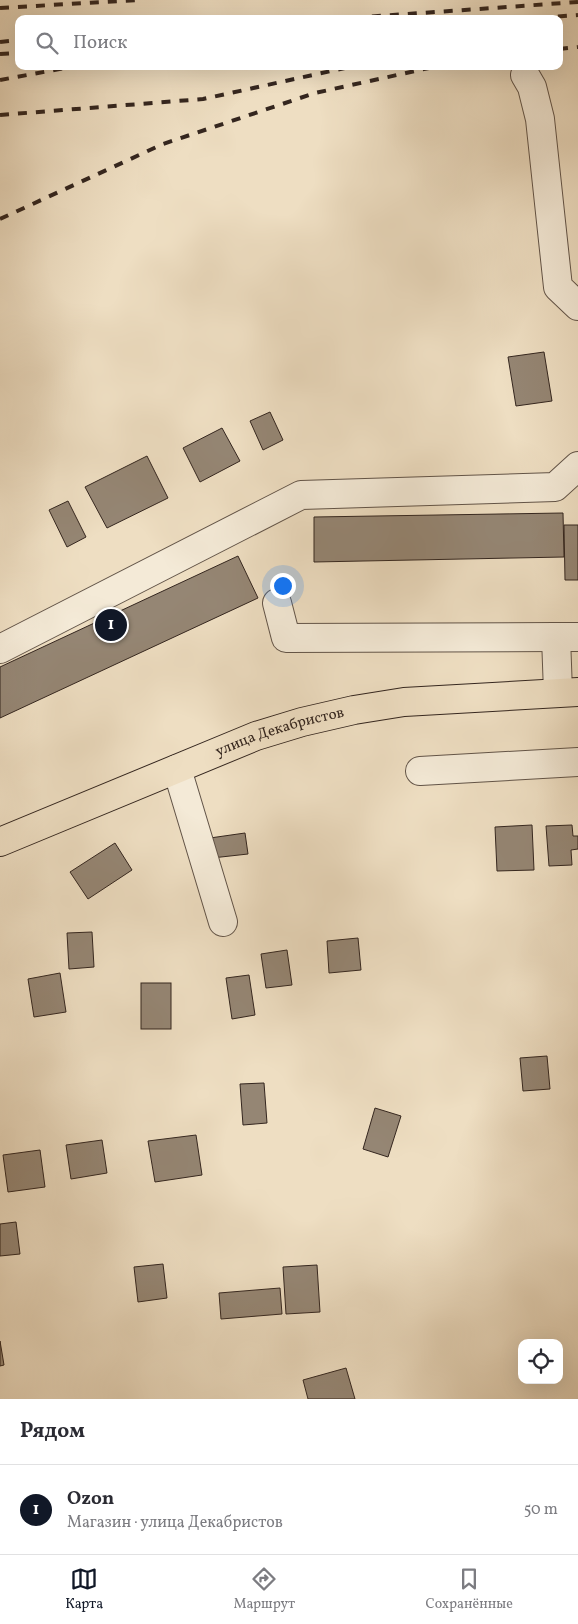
<!DOCTYPE html>
<html lang="ru">
<meta charset="utf-8">
<style>
:root{--surface:#fff;--page:#f2f2f3;--text:#2b2b33;--muted:#7c7c81;--line:#e1e1e2;--accent:#111827}
body{margin:0;font-family:Vollkorn,serif;background:var(--page);color:var(--text)}
.controls{position:absolute;right:15px;bottom:15px;display:grid;overflow:hidden;border-radius:10px;box-shadow:0 5px 20px #0002}
.controls button{width:45px;height:45px;display:grid;place-items:center;padding:0;border:0;border-bottom:1px solid var(--line);background:var(--surface);color:var(--text);font:25px sans-serif}
.you{position:absolute;left:282px;top:585px;width:18px;height:18px;margin:-12px;border:4px solid #fff;border-radius:50%;background:#1a73e8;box-shadow:0 0 0 8px #1a73e833}
.badge{display:grid;place-items:center;width:32px;height:32px;border-radius:50%;background:var(--accent);color:#fff;font-size:16px;font-weight:700}
.pin{position:absolute;translate:-50% -50%;border:2px solid #fff;box-shadow:0 1px 5px #0006}
.list{margin:0;padding:0;list-style:none}
h2{display:flex;justify-content:space-between;align-items:center;height:65px;margin:0;padding:0 20px;font-size:21px}
h2 small{font-size:16px;font-weight:400;color:var(--muted)}
.list li{display:grid;grid-template-columns:32px 1fr auto;gap:15px;align-items:center;box-sizing:border-box;height:90px;padding:0 20px;border-top:1px solid var(--line)}
.list b{display:block;font-size:19px;white-space:nowrap}
.list p{margin:0;font-size:16px;white-space:nowrap;color:var(--muted)}
.list em{font-size:16px;font-style:normal;color:var(--muted)}
.icon{flex:none;width:28px;height:28px;fill:none;stroke:currentColor;stroke-width:2;stroke-linecap:round;stroke-linejoin:round}
.map{position:relative;flex:none;width:578px;height:1399px;overflow:hidden}
.search{position:absolute;background:var(--surface);box-shadow:0 5px 20px #0002;left:15px;right:15px;top:15px;height:55px;display:flex;align-items:center;gap:12px;box-sizing:border-box;padding:0 18px;border-radius:10px;color:var(--muted);font-size:19px}
.sheet{height:155px;background:var(--surface)}
nav{display:flex;justify-content:space-around;align-items:center;box-sizing:border-box;height:70px;border-top:1px solid var(--line);background:var(--surface);font-size:14px;color:var(--muted)}
nav a{display:grid;justify-items:center;gap:2px}
nav .on{color:var(--accent)}
.map>svg:first-child{display:block}
</style>
<div class="map">
<svg width="578" height="1399" viewBox="0 0 578 1399">
<rect width="100%" height="100%" fill="#eedec2"/>
<filter id="stains"><feTurbulence type="fractalNoise" baseFrequency=".004" numOctaves="4"/><feColorMatrix values="0 0 0 0 .2 0 0 0 0 .09 0 0 0 0 .02 0 0 0 .5 -.17"/></filter>
<radialGradient id="worn" r=".72"><stop offset=".6" stop-color="#630" stop-opacity="0"/><stop offset="1" stop-color="#630" stop-opacity=".3"/></radialGradient>
<g fill="#958674" stroke="#34261f">
<polygon points="544,352 552,401 516,406 508,357"/>
<polygon points="270,412 283,440 263,450 250,421"/>
<polygon points="222,428 240,461 200,482 183,448"/>
<polygon points="147,456 168,498 107,528 85,487"/>
<polygon points="68,501 86,537 67,547 49,510"/>
<polygon points="563,513 564,557 314,562 314,517"/>
<polygon points="564,525 578,525 578,580 565,580"/>
<polygon points="238,556 258,598 0,718 0,667"/>
<polygon points="532,825 534,870 497,871 495,827"/>
<polygon points="572,825 573,836 578,836 578,849 571,850 572,865 549,866 546,826"/>
<polygon points="245,833 248,854 212,858 210,838"/>
<polygon points="115,843 132,870 88,899 70,872"/>
<polygon points="92,932 94,967 69,969 67,933"/>
<polygon points="358,938 361,970 329,973 327,941"/>
<polygon points="287,950 292,985 266,988 261,954"/>
<polygon points="60,973 66,1012 34,1017 28,979"/>
<polygon points="249,975 255,1015 232,1019 226,978"/>
<rect x="141" y="983" width="30" height="46"/>
<polygon points="547,1056 550,1089 523,1091 520,1058"/>
<polygon points="264,1083 267,1123 243,1125 240,1084"/>
<polygon points="375,1108 401,1116 388,1157 363,1149"/>
<polygon points="196,1135 202,1175 155,1182 148,1141"/>
<polygon points="102,1140 107,1173 71,1179 66,1145"/>
<polygon points="40,1150 45,1187 8,1192 3,1155"/>
<polygon points="16,1222 20,1254 0,1256 0,1224"/>
<polygon points="163,1264 167,1298 138,1302 134,1267"/>
<polygon points="317,1265 320,1312 286,1314 283,1267"/>
<polygon points="280,1288 282,1314 221,1319 219,1293"/>
<polygon points="0,1341 4,1365 0,1366"/>
<polygon points="346,1368 355,1399 308,1399 303,1380"/>
</g>
<g fill="none" stroke-linecap="round" stroke-linejoin="round">
<g stroke="#625448" stroke-width="30">
<g id="minor">
<polyline points="525,75 532,87 540,119 558,287 578,306"/>
<polyline points="277,603 286,638 556,637"/>
<polyline points="0,649 301,495 555,487 578,466"/>
<polyline points="558,692 556,637 578,637"/>
<polyline points="177,769 223,922"/>
<polyline points="420,771 578,762"/>
</g>
</g>
<g stroke="#34261f" stroke-width="30">
<g id="major">
<path id="s1" d="M0,842L256,736L302,722L354,710L404,702L578,692"/>
</g>
</g>
<use href="#minor" stroke="#f4ead7" stroke-width="28"/>
<use href="#major" stroke="#eedec2" stroke-width="28"/>
<g stroke="#34261f" stroke-width="4" stroke-dasharray="9 9" stroke-linecap="butt">
<polyline points="0,8 137,0"/>
<polyline points="336,19 578,2"/>
<polyline points="522,19 578,15"/>
<polyline points="0,42 19,40"/>
<polyline points="559,49 578,47"/>
<polyline points="0,54 19,53"/>
<polyline points="0,80 76,66"/>
<polyline points="0,115 203,99 354,66"/>
<polyline points="0,219 163,144 315,93 438,66"/>
</g>
</g>
<g text-anchor="middle" dominant-baseline="central" stroke-width="5" stroke-linejoin="round" paint-order="stroke">
<g font-size="15" fill="#34261f" stroke="#f4ead7">
<text stroke="none"><textPath href="#s1" startOffset="301">улица Декабристов</textPath></text>
</g>
</g>
<rect width="100%" height="100%" filter="url(#stains)"/>
<rect width="100%" height="100%" fill="url(#worn)"/>
</svg>
<div class="controls">
<button><svg class="icon" aria-label="locate" viewBox="0 0 24 24"><circle cx="12" cy="12" r="6"/><path d="M12 2v4M12 18v4M2 12h4M18 12h4"/></svg></button>
</div>
<div class="you"></div>
<div class="pin badge" style="left:111px;top:625px">1</div>
<div class="search"><svg class="icon" aria-label="search" viewBox="0 0 24 24"><circle cx="10" cy="10" r="6"/><path d="M15 15l6 6"/></svg>Поиск</div>
</div>
<section class="sheet">
<h2>Рядом<small></small></h2>
<ul class="list">
<li><span class="badge">1</span><div><b>Ozon</b><p>Магазин · улица Декабристов</p></div><em>50 m</em></li>
</ul>
</section>
<nav>
<a class="on"><svg class="icon" aria-label="map" viewBox="0 0 24 24"><path d="M3 6l6-2 6 2 6-2v14l-6 2-6-2-6 2zM9 4v14M15 6v14"/></svg>Карта</a>
<a><svg class="icon" aria-label="directions" viewBox="0 0 24 24"><path d="M12 3l9 9-9 9-9-9zM9 14v-3h6M13 9l2 2-2 2"/></svg>Маршрут</a>
<a><svg class="icon" aria-label="saved" viewBox="0 0 24 24"><path d="M7 4h10v16l-5-4-5 4z"/></svg>Сохранённые</a>
</nav>
